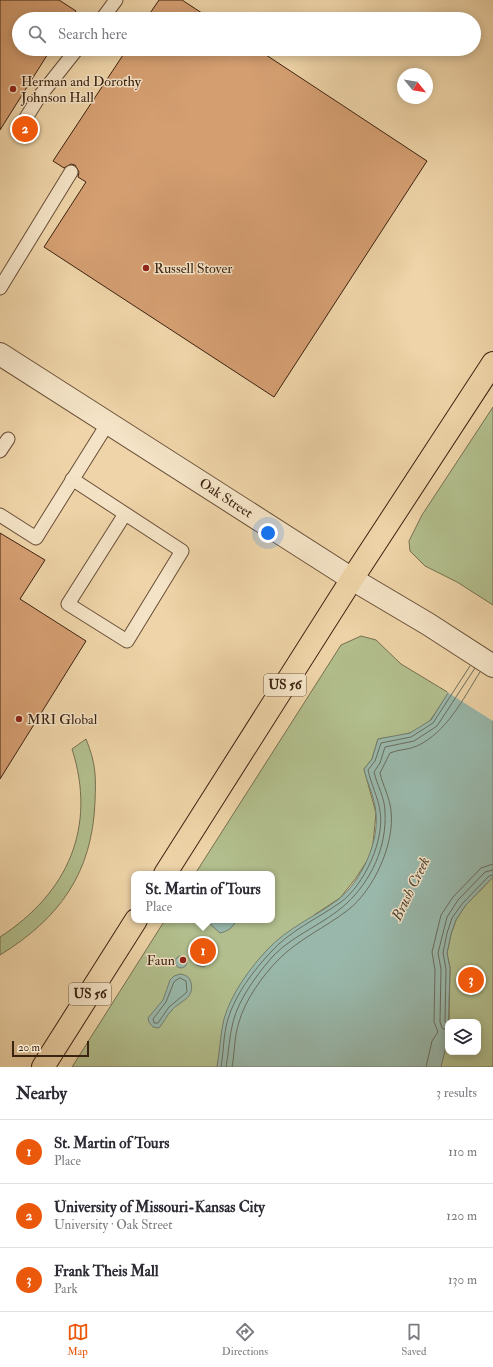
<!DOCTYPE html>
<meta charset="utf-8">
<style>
:root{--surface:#fff;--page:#f2f2f3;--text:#2b2b33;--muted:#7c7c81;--line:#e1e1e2;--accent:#ea580c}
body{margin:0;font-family:"IM FELL Double Pica",serif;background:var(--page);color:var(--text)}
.controls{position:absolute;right:12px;bottom:12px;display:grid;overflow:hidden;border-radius:8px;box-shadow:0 2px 10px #0003}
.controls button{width:36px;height:36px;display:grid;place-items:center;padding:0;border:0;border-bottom:1px solid var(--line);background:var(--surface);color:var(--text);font:20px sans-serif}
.compass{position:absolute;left:397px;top:68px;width:36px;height:36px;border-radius:50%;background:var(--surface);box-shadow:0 2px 10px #0003;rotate:120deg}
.scale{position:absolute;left:12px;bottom:10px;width:77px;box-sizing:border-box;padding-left:4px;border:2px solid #3c2211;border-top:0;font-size:11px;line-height:14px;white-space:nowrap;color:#3c2211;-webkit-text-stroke:3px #f4e3c6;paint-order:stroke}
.you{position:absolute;left:268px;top:533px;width:14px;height:14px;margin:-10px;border:3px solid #fff;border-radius:50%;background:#1a73e8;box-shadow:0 0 0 6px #1a73e833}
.badge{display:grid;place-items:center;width:26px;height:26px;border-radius:50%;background:var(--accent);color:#fff;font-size:13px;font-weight:700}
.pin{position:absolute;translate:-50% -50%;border:2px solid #fff;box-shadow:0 1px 4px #0006}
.popup{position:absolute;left:131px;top:871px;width:144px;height:52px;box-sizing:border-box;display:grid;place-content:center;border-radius:8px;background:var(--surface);filter:drop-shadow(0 1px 3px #0005);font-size:13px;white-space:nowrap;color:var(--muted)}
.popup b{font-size:15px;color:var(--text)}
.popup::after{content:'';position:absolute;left:50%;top:100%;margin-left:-8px;border:8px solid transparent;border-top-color:var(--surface)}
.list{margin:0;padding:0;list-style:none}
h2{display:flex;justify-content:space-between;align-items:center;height:52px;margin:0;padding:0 16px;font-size:17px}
h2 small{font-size:13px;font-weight:400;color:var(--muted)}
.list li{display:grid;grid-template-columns:26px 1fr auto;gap:12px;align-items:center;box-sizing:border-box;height:64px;padding:0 16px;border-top:1px solid var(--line)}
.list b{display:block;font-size:15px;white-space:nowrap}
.list p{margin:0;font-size:13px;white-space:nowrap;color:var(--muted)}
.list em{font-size:13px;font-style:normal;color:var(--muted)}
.icon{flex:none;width:22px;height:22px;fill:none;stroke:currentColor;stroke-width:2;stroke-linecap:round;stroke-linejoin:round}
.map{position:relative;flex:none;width:493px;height:1067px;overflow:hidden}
.search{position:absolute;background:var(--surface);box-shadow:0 2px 10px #0003;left:12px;right:12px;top:12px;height:44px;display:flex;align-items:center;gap:10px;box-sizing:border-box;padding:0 14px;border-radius:22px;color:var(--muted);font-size:15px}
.sheet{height:244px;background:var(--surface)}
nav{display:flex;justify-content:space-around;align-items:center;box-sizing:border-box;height:56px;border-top:1px solid var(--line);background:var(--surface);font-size:11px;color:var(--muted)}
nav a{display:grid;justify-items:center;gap:2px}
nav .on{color:var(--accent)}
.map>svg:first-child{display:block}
</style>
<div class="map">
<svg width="493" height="1067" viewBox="0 0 493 1067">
<rect width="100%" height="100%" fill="#eed4a8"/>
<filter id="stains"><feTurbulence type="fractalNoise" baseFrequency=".005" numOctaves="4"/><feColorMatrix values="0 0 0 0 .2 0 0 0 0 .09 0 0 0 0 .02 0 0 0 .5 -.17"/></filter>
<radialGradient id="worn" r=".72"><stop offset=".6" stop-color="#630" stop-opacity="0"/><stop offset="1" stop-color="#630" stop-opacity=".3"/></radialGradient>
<g fill="#b2be8d" stroke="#77704f">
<polygon points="493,407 493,605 457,582 425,566 410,551 409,541 422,515"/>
<path d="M361,636L376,640L401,664L449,693C443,701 437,711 431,719C419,735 396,736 378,739L372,759L364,769L376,813L373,844L370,856L356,878L340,898L314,915L218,1061L217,1067H72L165,920H272V874H195L341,645Z"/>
<path d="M86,739C96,764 96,775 95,802C92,873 60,918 0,955V937C68,893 97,827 72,749Z"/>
<polygon points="493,877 493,1067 441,1067 448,1032 448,1052 478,1052 478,1022 449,1022 450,968 447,953 451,934 456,920 465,906"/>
</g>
<g fill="#99b8ab" stroke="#747c6d">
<path d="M493,622V877L465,906L456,920L451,934L447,953L450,968L448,1038L441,1067H217C220,1051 220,1035 224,1019C231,994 250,968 267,950C287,928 315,917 339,899C362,880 379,842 376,813C375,798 367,783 364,769L372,759L378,739L410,733L431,720Z"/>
<path d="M210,920H236C233,928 228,931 220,933L210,924Z"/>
<polygon points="201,938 206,939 213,947 211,959 204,967 197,965 190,951 192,945"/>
<circle cx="181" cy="962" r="6"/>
<path d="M180,974C186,975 190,977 191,983C195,998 180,1001 172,1010C167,1015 164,1022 159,1028L153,1027L149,1022L148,1018L163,1000L170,980L174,976Z"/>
</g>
<polygon fill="#eed4a8" points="493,620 493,721 447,692"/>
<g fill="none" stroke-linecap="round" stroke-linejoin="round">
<g stroke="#6a6d5e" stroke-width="1">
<path d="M201,942L204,943L209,948L207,957L202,963C193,958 193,948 201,942Z"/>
<polygon points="180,978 186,981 187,992 169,1007 158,1023 154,1023 153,1019 166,1002 174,982"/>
<polyline points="448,1026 445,1021 446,969 443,953 447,933 452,918 462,904 489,876 493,875"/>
<polyline points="448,1031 442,1028 440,1022 441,969 438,953 447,917 458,900 485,872 493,870"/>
<path d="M221,1067C224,1051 223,1035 228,1019C235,995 253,971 270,953C289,931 317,919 341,902C364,885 385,840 380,811C378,797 371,784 368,770L375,761L381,743L411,737L433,723L470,666"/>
<path d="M226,1067C229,1052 229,1037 233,1022C239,998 258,973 274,955C295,934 324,924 346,904C371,881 387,847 385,812C385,798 377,785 374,772L380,763L385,747L414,741L437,726L475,668"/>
<path d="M232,1067C235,1052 234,1037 239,1022C245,1000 263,975 279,959C299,939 326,927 348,910C374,890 395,843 391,811C390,798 383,786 380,773L390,753C399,749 409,750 417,746C447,732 463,699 480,672"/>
<polyline points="426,1067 432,1041 438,1032 434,1022 435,970 432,952 441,915 453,897 481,868 493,864"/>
</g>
</g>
<g fill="#d49e71" stroke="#3c2211">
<polygon points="0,0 59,0 76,11 71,19 19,19 19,49 51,49 0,130"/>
<polygon points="159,0 182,0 211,19 146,19"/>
<polygon points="127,49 257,49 427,161 274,397 44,247 86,182 78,177 79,172 75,165 71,164 64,168 53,161"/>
<polygon points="0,533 45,560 20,599 86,641 0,779"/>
</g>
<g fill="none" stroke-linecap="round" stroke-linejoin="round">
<g stroke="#684e37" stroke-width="15">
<g id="service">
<polyline points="102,19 116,0"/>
<polyline points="19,129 39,97 77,49"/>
<polyline points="0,288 71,172"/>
<polyline points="0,451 8,439"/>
<polyline points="72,479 182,551 127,641 68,604 125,514"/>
<polyline points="0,515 36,538 108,423"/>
</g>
</g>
<g stroke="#684e37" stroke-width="24">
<polyline id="minor" points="0,354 352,579 428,624 493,666"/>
</g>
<g stroke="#3c2211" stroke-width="24">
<g id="trunk">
<polyline points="165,874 352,579 493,363"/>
<polyline points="43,1067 136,920"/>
</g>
</g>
<use href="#service" stroke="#f4e3c6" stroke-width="13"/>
<use href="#minor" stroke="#f4e3c6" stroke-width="22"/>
<use href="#trunk" stroke="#eed4a8" stroke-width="22"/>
</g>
<g fill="#8f2418" stroke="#f4e3c6" stroke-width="1.5">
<circle cx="13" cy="89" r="4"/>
<circle cx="146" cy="268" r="4"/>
<circle cx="19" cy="719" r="4"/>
<circle cx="183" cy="960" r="4"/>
</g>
<g text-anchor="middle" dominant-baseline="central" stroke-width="3" stroke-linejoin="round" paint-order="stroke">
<g fill="#f4e3c6" stroke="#735c47" stroke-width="1">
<rect x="264" y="674" width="42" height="22" rx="3"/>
<rect x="69" y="983" width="42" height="22" rx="3"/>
</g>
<g font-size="13" font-weight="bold" fill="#3c2211">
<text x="285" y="685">US 56</text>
<text x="90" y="994">US 56</text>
</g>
<g font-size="14" fill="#3c2211" stroke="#f4e3c6" text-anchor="start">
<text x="21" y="81">Herman and Dorothy<tspan x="21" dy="16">Johnson Hall</tspan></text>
<text x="154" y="268">Russell Stover</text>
<text x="27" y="719">MRI Global</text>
<text x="175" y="960" text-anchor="end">Faun</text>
</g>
<g font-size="14" fill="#3c2211" stroke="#f4e3c6">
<text transform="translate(226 498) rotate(33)">Oak Street</text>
</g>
<g font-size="15" font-style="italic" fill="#534838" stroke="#f4e3c6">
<text transform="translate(411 889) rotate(-64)">Brush Creek</text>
</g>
</g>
<rect width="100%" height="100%" filter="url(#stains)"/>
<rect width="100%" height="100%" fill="url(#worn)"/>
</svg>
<div class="controls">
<button><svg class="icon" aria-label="layers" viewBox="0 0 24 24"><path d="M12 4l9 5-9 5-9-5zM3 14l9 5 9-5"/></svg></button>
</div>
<svg class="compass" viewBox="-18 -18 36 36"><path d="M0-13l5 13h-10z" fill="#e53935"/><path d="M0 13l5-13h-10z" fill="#7c7c81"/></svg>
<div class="scale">20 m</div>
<div class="you"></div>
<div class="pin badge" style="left:203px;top:951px">1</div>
<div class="popup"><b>St. Martin of Tours</b>Place</div>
<div class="pin badge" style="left:25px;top:129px">2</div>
<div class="pin badge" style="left:471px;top:980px">3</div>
<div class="search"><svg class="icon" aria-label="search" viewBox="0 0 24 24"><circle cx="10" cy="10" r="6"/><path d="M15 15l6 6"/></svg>Search here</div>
</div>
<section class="sheet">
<h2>Nearby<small>3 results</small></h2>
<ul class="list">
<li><span class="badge">1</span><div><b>St. Martin of Tours</b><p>Place</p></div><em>110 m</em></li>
<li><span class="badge">2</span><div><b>University of Missouri-Kansas City</b><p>University · Oak Street</p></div><em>120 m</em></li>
<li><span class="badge">3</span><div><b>Frank Theis Mall</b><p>Park</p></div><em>130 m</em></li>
</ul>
</section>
<nav>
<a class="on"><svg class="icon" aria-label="map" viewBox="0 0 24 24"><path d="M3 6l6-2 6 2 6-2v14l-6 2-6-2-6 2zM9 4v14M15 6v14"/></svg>Map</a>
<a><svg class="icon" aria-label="directions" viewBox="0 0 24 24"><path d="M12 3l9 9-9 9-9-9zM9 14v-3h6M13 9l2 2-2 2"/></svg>Directions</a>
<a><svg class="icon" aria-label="saved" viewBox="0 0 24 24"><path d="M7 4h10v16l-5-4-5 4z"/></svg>Saved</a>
</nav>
